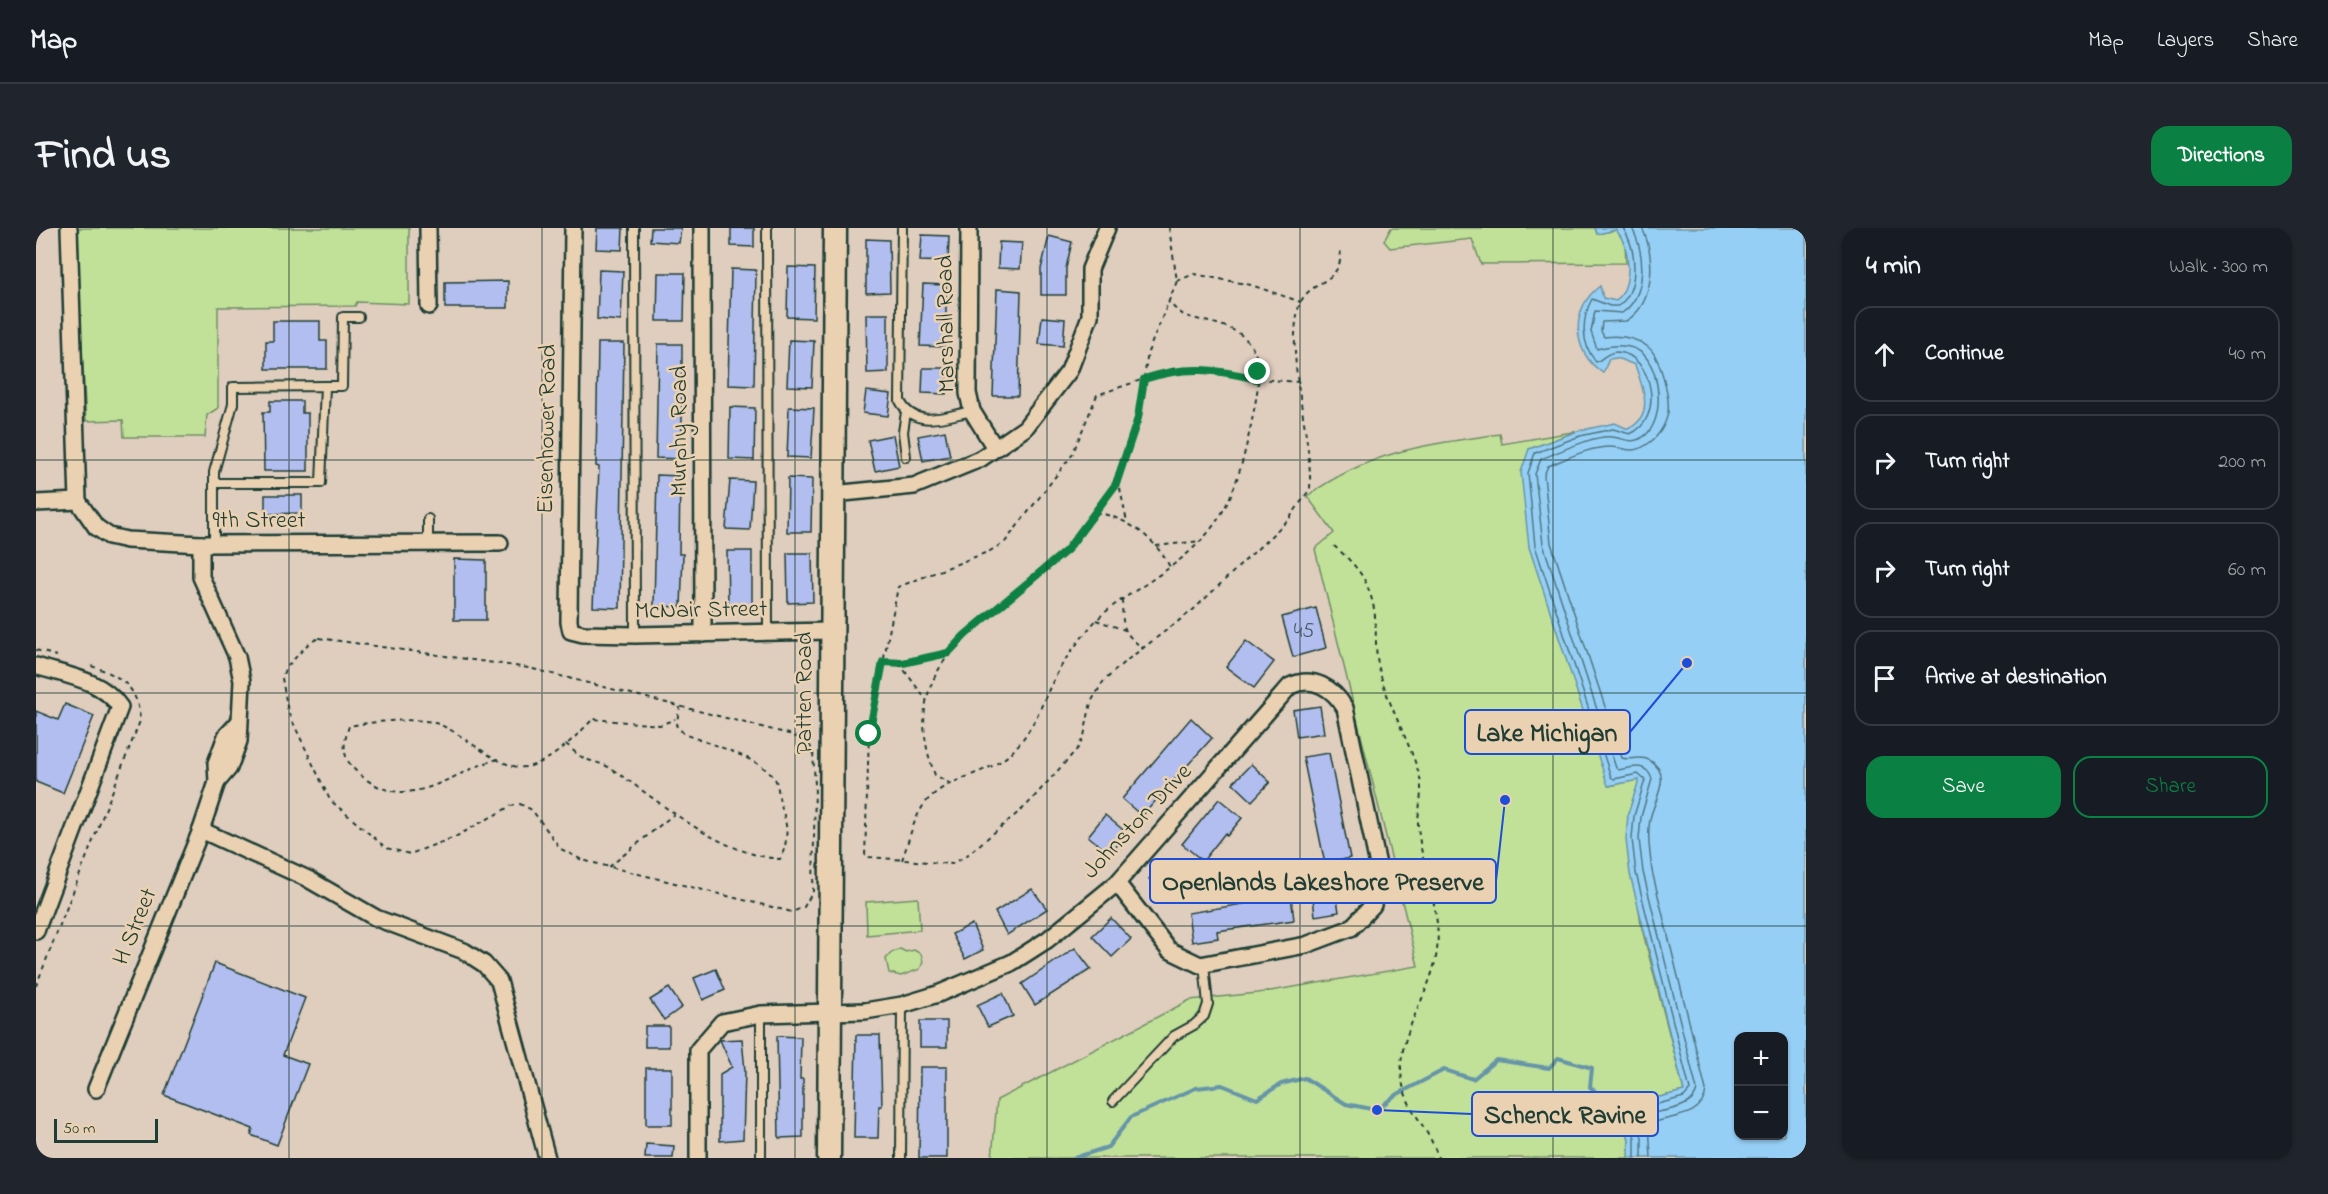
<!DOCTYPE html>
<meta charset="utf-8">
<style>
:root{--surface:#171b24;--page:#20242c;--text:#f1f3f6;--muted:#9ea1a6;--line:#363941;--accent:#0b8043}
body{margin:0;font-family:"Indie Flower",sans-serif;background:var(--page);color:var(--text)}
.controls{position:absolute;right:18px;bottom:18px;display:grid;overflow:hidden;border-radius:12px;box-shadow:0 2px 4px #0004}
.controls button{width:54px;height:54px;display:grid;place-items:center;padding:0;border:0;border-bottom:2px solid var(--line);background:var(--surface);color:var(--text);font:30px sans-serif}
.scale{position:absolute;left:18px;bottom:15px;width:104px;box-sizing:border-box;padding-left:6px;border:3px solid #1f3d34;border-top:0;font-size:16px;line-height:21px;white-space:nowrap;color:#1f3d34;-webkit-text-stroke:4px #ead1b2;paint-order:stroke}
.stop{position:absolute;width:18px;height:18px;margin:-14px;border:4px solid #0b8043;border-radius:50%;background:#fff}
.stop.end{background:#0b8043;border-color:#fff;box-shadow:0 2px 6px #0008}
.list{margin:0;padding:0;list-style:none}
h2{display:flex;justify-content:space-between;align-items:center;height:78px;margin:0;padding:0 24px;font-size:26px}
h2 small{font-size:20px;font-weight:400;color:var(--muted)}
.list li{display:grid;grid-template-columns:39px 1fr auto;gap:18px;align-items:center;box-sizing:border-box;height:96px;margin:0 12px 12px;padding:0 12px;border:2px solid var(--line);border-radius:18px}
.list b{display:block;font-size:22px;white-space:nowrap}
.list em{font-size:20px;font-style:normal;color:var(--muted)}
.actions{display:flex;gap:12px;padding:18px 24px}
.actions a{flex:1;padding:14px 0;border:2px solid var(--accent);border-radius:18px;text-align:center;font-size:21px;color:var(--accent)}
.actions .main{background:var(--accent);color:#fff}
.icon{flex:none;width:33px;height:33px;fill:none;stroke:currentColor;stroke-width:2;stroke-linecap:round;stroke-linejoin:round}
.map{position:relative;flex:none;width:1770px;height:930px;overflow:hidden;border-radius:18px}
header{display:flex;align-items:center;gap:36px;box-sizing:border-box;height:84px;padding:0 30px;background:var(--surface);border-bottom:2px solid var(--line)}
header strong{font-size:28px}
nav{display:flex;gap:33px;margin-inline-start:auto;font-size:21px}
.intro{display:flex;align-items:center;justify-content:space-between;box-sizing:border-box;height:144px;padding:0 36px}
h1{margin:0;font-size:42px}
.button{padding:15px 27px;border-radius:18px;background:var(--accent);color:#fff;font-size:21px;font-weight:700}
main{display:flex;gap:36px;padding:0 36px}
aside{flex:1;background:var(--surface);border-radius:18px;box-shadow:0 2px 4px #0004}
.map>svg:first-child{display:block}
</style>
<header>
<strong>Map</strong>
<nav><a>Map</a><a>Layers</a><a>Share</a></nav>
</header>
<div class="intro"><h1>Find us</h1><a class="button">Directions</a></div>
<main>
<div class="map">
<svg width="1770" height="930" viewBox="0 0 1770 930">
<rect width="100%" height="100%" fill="#dfcdbe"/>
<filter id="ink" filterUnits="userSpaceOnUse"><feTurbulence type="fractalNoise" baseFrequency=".0167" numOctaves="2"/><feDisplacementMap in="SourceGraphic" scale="12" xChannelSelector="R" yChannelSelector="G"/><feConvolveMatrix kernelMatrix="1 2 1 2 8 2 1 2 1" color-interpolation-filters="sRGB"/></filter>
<g filter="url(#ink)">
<g fill="#c1e098" stroke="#708e66" stroke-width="1.5">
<polygon points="39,0 373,0 373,76 321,74 319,78 182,79 182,180 171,187 169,209 88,209 87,192 50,193"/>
<polygon points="1355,0 1559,0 1561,6 1581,2 1589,15 1590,35 1445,36 1436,11 1354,20 1348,13"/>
<path d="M1542,203L1493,221L1573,558L1604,551L1592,586L1605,697L1648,863L1583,879L1593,911L1592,930H956L961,872L1154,772L1222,765L1382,738L1279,321L1298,305L1271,268C1336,222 1388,217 1464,206L1466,216Z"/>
<polygon points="882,670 884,702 831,707 830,674"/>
<polygon points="864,721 870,724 878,722 885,726 887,734 884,741 865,748 853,745 850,731 855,725"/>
</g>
<path fill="#96cff6" stroke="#6695a8" stroke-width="1.5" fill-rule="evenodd" d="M1559,0H1770V930H1593V911L1583,879L1648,863L1594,646L1590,611L1592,586L1603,552L1572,558L1493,319L1485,244L1493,221L1542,203L1579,195L1592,201C1619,189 1607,159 1599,137L1581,130L1573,131L1567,145C1535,124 1534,80 1564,58L1567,70L1580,73C1597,57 1595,19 1580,2L1561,6ZM1702,808H1748V908H1702Z"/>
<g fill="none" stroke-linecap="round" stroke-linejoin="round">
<g stroke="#4f7782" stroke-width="1.5">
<path d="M1587,0C1601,21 1604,63 1582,78H1574L1556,71C1545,91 1545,116 1560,134C1568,131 1570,124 1581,124C1617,126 1629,192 1594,206L1577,201L1544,208L1499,225L1492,245L1499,318L1575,549L1578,551L1602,546L1609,552L1598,588L1596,611L1600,645L1654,862L1648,869L1592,884L1599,910V930"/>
<path d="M1596,0C1609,25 1612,67 1586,85L1559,83L1555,104L1561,121C1576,117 1597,114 1609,128C1625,147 1629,194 1607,209C1594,217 1589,210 1576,209C1557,207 1524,224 1505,231L1499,246L1507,316L1580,540L1583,542C1597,539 1610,534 1616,551L1605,589L1603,611L1607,644L1661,862C1657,884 1619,882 1601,889L1606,910V930"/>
<path d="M1606,0C1620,28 1619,76 1590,93L1566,94L1565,103L1568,109C1583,107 1599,109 1612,119C1624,128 1634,169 1632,184C1630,196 1623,208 1613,215C1596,228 1590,219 1574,219C1553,219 1530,231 1512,238L1508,247L1515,315L1586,530C1594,533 1604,527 1613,532C1638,546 1618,572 1614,591C1611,608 1614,625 1616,643L1670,862C1667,891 1634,887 1613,896L1615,930"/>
</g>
<polyline stroke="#6695a8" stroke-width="4" points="1038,930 1072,919 1095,889 1160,860 1186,857 1221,871 1245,856 1269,850 1310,876 1341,882 1358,868 1408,842 1437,851 1460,832 1513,840 1522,830 1556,840 1554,859 1566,869 1557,885 1572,899 1590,902"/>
</g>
<g fill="#b2beef" stroke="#1f3d34" stroke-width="1.5">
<polygon points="561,0 587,0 586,22 560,21"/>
<polygon points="615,0 645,0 643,15 614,13"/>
<polygon points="695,0 718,0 718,19 695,18"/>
<polygon points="886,7 913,8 912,34 884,33"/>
<polygon points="1013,8 1036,14 1030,40 1030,67 1005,67 1005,41"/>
<polygon points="830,11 853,12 854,64 830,65"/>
<polygon points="963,14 986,15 984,41 962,40"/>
<polygon points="752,39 779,40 778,90 751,89"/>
<polygon points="695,41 720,42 718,158 692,157"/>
<polygon points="563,42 587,43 585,93 561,91"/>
<polygon points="622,45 649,45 648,93 621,93"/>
<polygon points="472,53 472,80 409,80 409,54"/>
<polygon points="887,56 910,57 910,119 884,118"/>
<polygon points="961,61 985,63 982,168 957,168"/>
<polygon points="830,86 852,86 852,144 831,145"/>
<polygon points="1006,89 1029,91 1027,118 1003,116"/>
<polygon points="237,93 284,93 284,113 291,113 291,141 230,141 230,113 237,113"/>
<polygon points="753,112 778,113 776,159 751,158"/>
<polygon points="562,115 588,115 584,380 557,379 563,239 560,238"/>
<polygon points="622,116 646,116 646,231 620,230"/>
<polygon points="887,140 911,140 910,166 886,165"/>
<polygon points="830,163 855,166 852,188 827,185"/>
<polygon points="234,173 266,173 266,185 272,185 272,243 228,243 227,184 234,184"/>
<polygon points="694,179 719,180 718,232 693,231"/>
<polygon points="753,179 778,180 775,230 751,229"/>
<polygon points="909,203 914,228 887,233 882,208"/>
<polygon points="857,207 863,238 839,243 832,212"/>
<polygon points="621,247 644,248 643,326 647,326 645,379 618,378"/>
<polygon points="752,250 776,251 775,304 751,304"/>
<polygon points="694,252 717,253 714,302 690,301"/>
<polygon points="229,267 266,267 266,285 229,286"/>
<polygon points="691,323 716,323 716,378 692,378"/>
<polygon points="751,325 776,325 777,374 752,375"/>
<polygon points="418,331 450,332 450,392 418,392"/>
<polygon points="1280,380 1290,420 1257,429 1246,389"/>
<polygon points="1210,413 1238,434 1218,460 1190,439"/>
<polygon points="29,476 58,488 27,565 0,554 0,483 22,492"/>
<polygon points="1284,478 1288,505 1261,509 1257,482"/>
<polygon points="1155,490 1176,510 1106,588 1086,571"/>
<polygon points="1293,525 1314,630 1289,636 1267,529"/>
<polygon points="1215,536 1234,554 1216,573 1197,555"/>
<polygon points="1183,571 1206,590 1191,608 1189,605 1167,633 1146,616"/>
<polygon points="1069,587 1091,605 1074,626 1052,608"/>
<polygon points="1128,633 1148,650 1133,668 1113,651"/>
<polygon points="1299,658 1303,684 1279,688 1276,661"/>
<polygon points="996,661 1011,681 971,707 959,684"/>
<polygon points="1255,668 1258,692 1181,703 1182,710 1156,714 1152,685"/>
<polygon points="1075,690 1095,711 1076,729 1056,708"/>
<polygon points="936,696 947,722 929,731 916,706"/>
<polygon points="1039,720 1055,741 999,777 986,756"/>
<polygon points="179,735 269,770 247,827 272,836 241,917 215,907 217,901 128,867"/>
<polygon points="680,741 689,762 667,772 658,750"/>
<polygon points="633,760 646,779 628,792 614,772"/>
<polygon points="967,765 977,788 952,799 941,777"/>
<rect x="884" y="793" width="27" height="26"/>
<rect x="609" y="798" width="24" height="21"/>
<polygon points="820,807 844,807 846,878 843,878 842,910 818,910"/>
<polygon points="741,808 765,809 764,851 767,851 767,909 743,910"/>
<polygon points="706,811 709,843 707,911 684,913 684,846 696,839 684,812"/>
<polygon points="884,839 911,839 911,930 883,930"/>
<rect x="610" y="840" width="26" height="57"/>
<polygon points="610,916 638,918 637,930 609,930"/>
</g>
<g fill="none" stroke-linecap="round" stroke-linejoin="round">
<g stroke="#1f3d34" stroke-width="12">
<g id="lane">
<polyline points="598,0 599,407"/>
<polyline points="731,0 732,405"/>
<path d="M866,0L864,173C879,202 910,188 936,183"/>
<polyline points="289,158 306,158 307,89 323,89"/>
<polyline points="870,184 867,204 870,229"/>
<polyline points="178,255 285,255 289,158 197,159 197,176 178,244 178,315"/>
<polyline points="392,291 392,314"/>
<polyline points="1077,873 1138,808 1158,797 1168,788 1172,776 1168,736"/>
<polyline points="725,930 725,786"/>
<polyline points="865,930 866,777"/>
</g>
</g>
<g stroke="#1f3d34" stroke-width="20">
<g id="street">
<polyline points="33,0 42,273"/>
<polyline points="392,0 393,78"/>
<polyline points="537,0 533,394 535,403 547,406 599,407 796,403"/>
<polyline points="666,0 667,406"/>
<polyline points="933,0 932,165 936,183 959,220"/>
<polyline points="797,266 878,258 944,231 989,200 1033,143 1054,88 1054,41 1071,0"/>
<polyline points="0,275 42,273 60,299 73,308 91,312 165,316 464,315"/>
<polyline points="165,316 165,349 201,429 206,453 203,513 193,540 181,554"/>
<path d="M0,438C31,448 65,451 84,479L0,703"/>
<polyline points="165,602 272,651 340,690 428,723 448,736 463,753 511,930"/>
<polyline points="60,861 165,602 181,554 180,535 190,508 203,494"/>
<path d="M662,930V822L686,794L725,786L829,783L866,777L902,766L975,735L1011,712L1081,655L1254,458C1277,447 1297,460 1309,480L1342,637L1337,677L1315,700L1270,717L1164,737L1133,722L1081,655"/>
</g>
</g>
<g stroke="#1f3d34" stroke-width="27">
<polyline id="secondary" points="793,930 799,0"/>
</g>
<g stroke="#1f3d34" stroke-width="2" stroke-dasharray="4.5 4.5" stroke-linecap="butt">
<path d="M1133,0L1141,53L1112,124L1108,151L1061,167L1036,227L969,314L954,323L862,359L833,506L829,628L833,629L916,636L930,628L990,578L1042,520L1048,508L1055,474L1067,454L1086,436L1157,382L1253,291L1274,261C1276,203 1250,138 1262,82C1268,50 1310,59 1304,19"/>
<polyline points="1141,53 1158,46 1215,57 1265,74"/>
<polyline points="1082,251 1091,294"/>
<path d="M1060,284C1093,291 1118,309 1134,339"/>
<polyline points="1120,318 1165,313"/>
<path d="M1298,318C1311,329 1326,343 1332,360C1344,390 1337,408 1342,436C1350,475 1372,509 1383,546C1388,562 1382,581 1382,596C1384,638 1406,680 1401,722C1397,762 1366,798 1365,839C1365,881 1393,896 1402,930"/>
<path d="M1086,372C1087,398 1085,404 1107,420"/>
<polyline points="1060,392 1089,402"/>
<polygon points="283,410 493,440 753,506 772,514 777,524 779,557 777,663 768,679 756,684 546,632 525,621 496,582 484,576 475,578 419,609 374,626 350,620 294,572 252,484 246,450 249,441 273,415"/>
<polyline points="0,422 21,428"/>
<polyline points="847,434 867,435 912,425"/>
<polyline points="863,435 891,473"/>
<path d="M530,516C534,519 539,525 544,528C553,534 565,534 574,540C626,574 679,625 744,631C753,613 752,597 745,578C742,570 743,558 739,551C724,529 673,516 648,506L640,497L644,479"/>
<path d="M462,531C410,546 371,589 321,544C305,529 307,517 313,498C330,494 379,490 396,494C426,501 464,547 495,538C519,531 540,508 557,491L624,497L639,491"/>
<path d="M915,556L899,547C853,427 964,391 1031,322C1077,274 1099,215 1108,151L1138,141L1186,143L1221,151L1264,154"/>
<path d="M866,632C873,613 877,590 890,574C911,548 952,548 976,524C1003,495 1005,473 1023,442C1032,426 1044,412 1055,398C1072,378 1099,364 1120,349C1186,305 1199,271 1215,197C1219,176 1227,145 1219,125C1207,96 1174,96 1150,88C1143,85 1138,79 1132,74"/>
<polyline points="573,639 638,586"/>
<path d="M0,758L104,493C102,457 84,447 52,437"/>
</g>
<use href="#lane" stroke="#ead1b2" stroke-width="8"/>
<use href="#street" stroke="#ead1b2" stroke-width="15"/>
<use href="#secondary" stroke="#ead1b2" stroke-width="22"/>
</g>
</g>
<g fill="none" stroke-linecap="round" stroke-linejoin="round" filter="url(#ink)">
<path stroke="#0b8043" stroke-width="8" d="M833,506L847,434L867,435L912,425L929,407L1031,322L1080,256L1102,190L1108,151C1151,137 1178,141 1221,151L1222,144"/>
</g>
<path fill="none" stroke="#1f3d34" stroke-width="1.5" stroke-opacity="0.55" d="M253,0V930M506,0V930M759,0V930M1011,0V930M1264,0V930M1517,0V930M0,232H1770M0,465H1770M0,698H1770"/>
<g text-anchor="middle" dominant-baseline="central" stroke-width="5" stroke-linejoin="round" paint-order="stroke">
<g font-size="21" fill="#445d63">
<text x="1268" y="404">45</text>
</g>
<g font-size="24" fill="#1f3d34" stroke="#ead1b2">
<text transform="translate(911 96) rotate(-91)">Marshall Road</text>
<text transform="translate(512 201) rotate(-89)">Eisenhower Road</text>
<text transform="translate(644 203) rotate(-90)">Murphy Road</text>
<text x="223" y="293">9th Street</text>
<text transform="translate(665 383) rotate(-1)">McNair Street</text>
<text transform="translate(769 465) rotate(-90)">Patten Road</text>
<text transform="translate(1102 594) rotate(-47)">Johnston Drive</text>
<text transform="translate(100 699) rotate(-68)">H Street</text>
</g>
</g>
<path fill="none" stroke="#1d4ed8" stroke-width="2" d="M1651 435L1594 504M1469 572L1460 653M1341 882L1436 886"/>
<g fill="#1d4ed8" stroke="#ead1b2" stroke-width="2">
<circle cx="1651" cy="435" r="6"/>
<circle cx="1469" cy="572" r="6"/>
<circle cx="1341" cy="882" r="6"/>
</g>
<g fill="#ead1b2" stroke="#1d4ed8" stroke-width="2">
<rect x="1429" y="482" width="165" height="44" rx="6"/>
<rect x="1114" y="631" width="346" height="44" rx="6"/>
<rect x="1436" y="864" width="186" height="44" rx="6"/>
</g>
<g font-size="26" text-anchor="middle" font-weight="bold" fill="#1f3d34">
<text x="1511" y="513">Lake Michigan</text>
<text x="1287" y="662">Openlands Lakeshore Preserve</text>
<text x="1529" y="895">Schenck Ravine</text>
</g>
</svg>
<div class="controls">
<button>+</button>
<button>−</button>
</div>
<div class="scale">50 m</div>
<div class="stop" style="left:833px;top:506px"></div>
<div class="stop end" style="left:1222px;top:144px"></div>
</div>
<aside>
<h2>4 min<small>Walk · 300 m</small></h2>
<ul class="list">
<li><svg class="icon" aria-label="ahead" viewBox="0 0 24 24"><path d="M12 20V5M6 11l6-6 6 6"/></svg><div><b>Continue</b></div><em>40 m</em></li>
<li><svg class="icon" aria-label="right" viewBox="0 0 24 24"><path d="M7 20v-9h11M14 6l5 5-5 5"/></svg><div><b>Turn right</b></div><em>200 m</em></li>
<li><svg class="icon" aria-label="right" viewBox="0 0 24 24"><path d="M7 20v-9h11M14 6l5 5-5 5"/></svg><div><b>Turn right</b></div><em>60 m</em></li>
<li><svg class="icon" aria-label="arrive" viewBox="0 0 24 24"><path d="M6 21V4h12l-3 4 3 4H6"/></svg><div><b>Arrive at destination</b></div></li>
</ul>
<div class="actions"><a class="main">Save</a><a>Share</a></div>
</aside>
</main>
